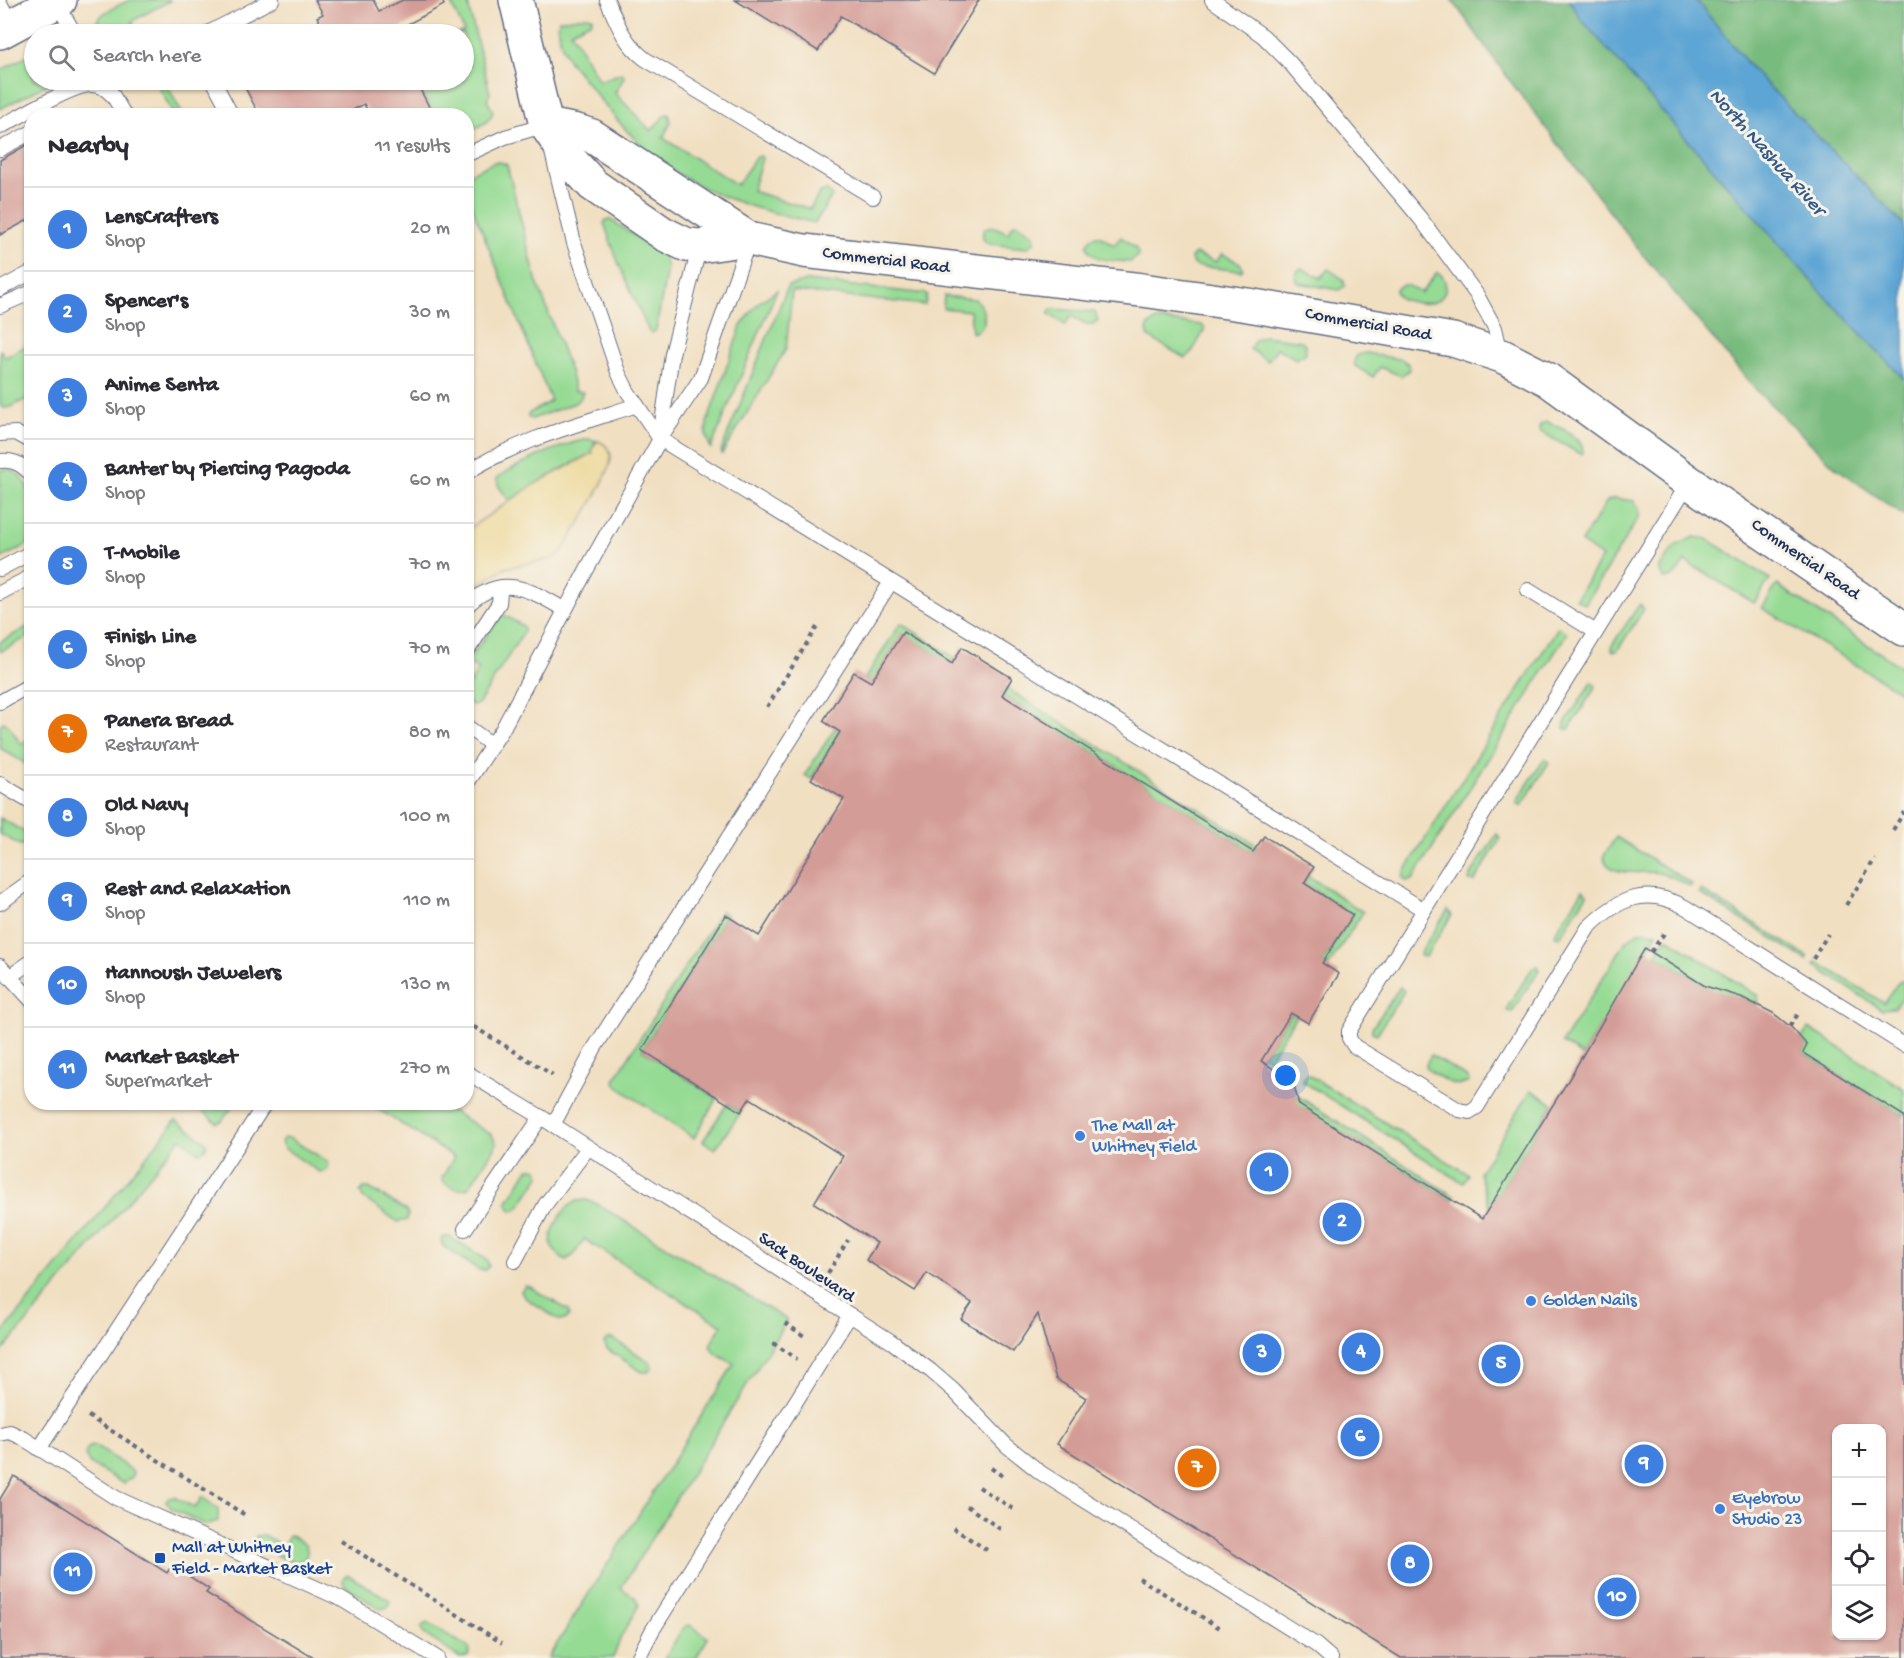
<!DOCTYPE html>
<meta charset="utf-8">
<style>
:root{--surface:#fff;--page:#f2f2f3;--text:#2b2b33;--muted:#7c7c81;--line:#e1e1e2;--accent:#b45309}
body{margin:0;font-family:"Gochi Hand",sans-serif;background:var(--page);color:var(--text)}
.controls{position:absolute;right:18px;bottom:18px;display:grid;overflow:hidden;border-radius:12px;box-shadow:0 2px 4px #0004}
.controls button{width:54px;height:54px;display:grid;place-items:center;padding:0;border:0;border-bottom:2px solid var(--line);background:var(--surface);color:var(--text);font:30px sans-serif}
.you{position:absolute;left:1286px;top:1076px;width:21px;height:21px;margin:-15px;border:4px solid #fff;border-radius:50%;background:#1a73e8;box-shadow:0 0 0 9px #1a73e833}
.badge{display:grid;place-items:center;width:39px;height:39px;border-radius:50%;background:var(--accent);color:#fff;font-size:20px;font-weight:700}
.pin{position:absolute;translate:-50% -50%;border:3px solid #fff;box-shadow:0 2px 6px #0006}
.list{margin:0;padding:0;list-style:none}
h2{display:flex;justify-content:space-between;align-items:center;height:78px;margin:0;padding:0 24px;font-size:26px}
h2 small{font-size:20px;font-weight:400;color:var(--muted)}
.list li{display:grid;grid-template-columns:39px 1fr auto;gap:18px;align-items:center;box-sizing:border-box;height:84px;padding:0 24px;border-top:2px solid var(--line)}
.list b{display:block;font-size:22px;white-space:nowrap}
.list p{margin:0;font-size:20px;white-space:nowrap;color:var(--muted)}
.list em{font-size:20px;font-style:normal;color:var(--muted)}
.icon{flex:none;width:33px;height:33px;fill:none;stroke:currentColor;stroke-width:2;stroke-linecap:round;stroke-linejoin:round}
.map{position:relative;flex:none;width:1904px;height:1658px;overflow:hidden}
.search{position:absolute;background:var(--surface);box-shadow:0 2px 4px #0004;left:24px;top:24px;width:450px;height:66px;display:flex;align-items:center;gap:15px;box-sizing:border-box;padding:0 21px;border-radius:33px;color:var(--muted);font-size:22px}
.panel{position:absolute;background:var(--surface);box-shadow:0 2px 4px #0004;left:24px;top:108px;width:450px;height:1002px;border-radius:24px}
.map>svg:first-child{display:block}
</style>
<div class="map">
<svg width="1904" height="1658" viewBox="0 0 1904 1658">
<rect width="100%" height="100%" fill="#f7f3e8"/>
<filter id="ink" filterUnits="userSpaceOnUse"><feTurbulence type="fractalNoise" baseFrequency=".0167" numOctaves="2"/><feDisplacementMap in="SourceGraphic" scale="12" xChannelSelector="R" yChannelSelector="G"/><feConvolveMatrix kernelMatrix="1 2 1 2 8 2 1 2 1" color-interpolation-filters="sRGB"/></filter>
<filter id="wash" filterUnits="userSpaceOnUse"><feTurbulence type="fractalNoise" baseFrequency=".008" numOctaves="4" result="noise"/><feDisplacementMap in="SourceGraphic" scale="24" xChannelSelector="R" yChannelSelector="G"/><feGaussianBlur stdDeviation="1.35" result="paint"/><feColorMatrix in="noise" values="0 0 0 0 0 0 0 0 0 0 0 0 0 0 0 0 0 1.4 0 .05"/><feComposite in="paint" operator="in"/></filter>
<g filter="url(#wash)">
<rect width="100%" height="100%" fill="#f1dfc1"/>
<g fill="#96db94" stroke="#588579" stroke-width="1.5">
<path d="M130,0H171L132,21L139,34H95C91,14 116,7 130,0Z"/>
<path d="M456,0H467L490,93L487,100L493,111C490,124 477,127 467,132L466,116L434,115L415,80H464V34H457L464,31L452,5Z"/>
<path d="M587,16L592,17V21L571,31L599,81L622,73L624,77L615,93L651,131L666,114H669L671,122L663,138L737,185L756,157L761,156L762,158L752,191L810,209L820,192L826,190L832,196L815,223C755,210 690,191 644,148C616,122 593,90 569,61C562,48 556,34 559,20Z"/>
<polygon points="34,52 34,80 56,80 0,109 0,71"/>
<polygon points="155,80 164,80 183,115 174,115"/>
<polygon points="494,162 500,162 507,165 536,279 570,371 575,391 583,392 580,399 575,403 532,419 528,418 528,414 551,401 467,194 467,175"/>
<polygon points="606,220 611,220 663,254 667,268 656,330 652,333 649,332 618,262 604,223"/>
<path d="M1017,223L1034,235L1035,241L1027,248L988,244L983,239V231C990,222 999,229 1008,233L1014,224Z"/>
<path d="M1095,236H1100L1114,245L1121,237L1136,248L1139,255L1130,262C1116,260 1090,263 1087,245L1091,238Z"/>
<polygon points="1195,254 1216,262 1222,254 1240,263 1243,269 1241,271 1197,266 1193,264 1191,258"/>
<polygon points="1301,268 1321,278 1328,269 1343,279 1345,286 1339,290 1298,283 1295,274"/>
<path d="M1437,272C1452,280 1446,302 1430,303C1421,305 1410,301 1401,299L1396,293V289C1405,280 1413,289 1421,293Z"/>
<polygon points="807,281 927,294 925,305 792,291 786,349 722,454 721,451 788,286"/>
<polygon points="777,290 711,448 706,436 707,423 741,326 758,303"/>
<path d="M944,296L975,299C986,310 990,327 972,333L970,311L943,308Z"/>
<path d="M1051,309L1095,312L1098,320C1089,330 1080,320 1071,316L1065,325L1048,313Z"/>
<polygon points="1157,320 1202,325 1205,329 1191,354 1185,358 1149,337 1147,330 1149,325"/>
<polygon points="1264,336 1302,341 1305,345 1306,352 1304,355 1296,359 1277,348 1268,361 1250,349 1255,340"/>
<polygon points="31,343 31,408 26,399 11,407 3,408 0,405 0,350 6,357"/>
<polygon points="1366,353 1403,360 1408,364 1409,370 1401,376 1380,367 1373,377 1355,366 1354,362 1357,355"/>
<path d="M1547,422C1560,427 1584,437 1583,453L1580,454L1541,432L1539,429L1540,425Z"/>
<path d="M588,439L597,441L594,442L593,453L563,468L509,501L498,485L497,478C519,463 562,444 588,439Z"/>
<path d="M10,469C37,482 32,515 31,540L25,546L0,559V470Z"/>
<polygon points="1614,498 1634,501 1639,509 1640,515 1585,604 1576,599 1602,557 1581,542 1607,501"/>
<path d="M1694,537L1707,539L1770,579L1754,603L1685,561C1679,569 1675,579 1663,579L1659,568L1675,546Z"/>
<polygon points="1777,585 1904,669 1904,694 1762,608"/>
<polygon points="1640,604 1644,609 1617,651 1614,651 1612,650 1612,645"/>
<polygon points="502,614 523,626 524,631 479,703 474,706 467,702 466,683 470,684 479,669 467,662"/>
<polygon points="901,623 955,658 952,664 903,633 872,682 865,678"/>
<polygon points="31,625 31,635 0,652 0,642"/>
<polygon points="1558,627 1567,633 1413,879 1406,881 1403,878 1405,871"/>
<polygon points="1592,682 1596,686 1569,729 1566,729 1564,728 1565,723"/>
<polygon points="1006,688 1258,846 1253,852 1002,695"/>
<polygon points="3,722 9,726 21,744 31,738 31,767 0,748 0,725"/>
<polygon points="835,728 840,732 811,779 805,775"/>
<polygon points="1545,758 1549,762 1522,805 1517,804 1518,799"/>
<polygon points="0,818 26,833 29,839 28,844 20,845 0,834"/>
<polygon points="1497,834 1500,839 1474,882 1469,881 1470,876"/>
<path d="M1616,837L1692,884L1690,887C1680,881 1671,875 1659,873C1641,870 1610,879 1603,857Z"/>
<polygon points="1308,876 1363,912 1328,967 1322,963 1353,915 1304,883"/>
<polygon points="1583,890 1587,894 1560,937 1555,936 1556,931"/>
<polygon points="1701,890 1808,957 1807,960 1699,893"/>
<polygon points="1448,910 1452,915 1425,957 1420,956 1421,951"/>
<polygon points="721,911 726,915 642,1050 717,1098 694,1138 618,1087 614,1080"/>
<polygon points="1645,931 1657,933 1582,1056 1562,1043 1626,941 1638,932"/>
<polygon points="1666,937 1758,996 1757,1004 1741,997 1722,997 1656,955"/>
<polygon points="1817,962 1884,1003 1897,984 1901,981 1904,983 1904,996 1894,1008 1881,1009 1815,966"/>
<polygon points="1536,965 1539,970 1512,1012 1507,1011 1508,1006 1533,967"/>
<polygon points="1400,987 1404,991 1377,1034 1372,1032 1372,1028"/>
<polygon points="1291,1013 1296,1016 1269,1059 1264,1056"/>
<polygon points="1809,1028 1904,1089 1904,1116 1803,1053 1807,1045 1801,1039"/>
<path d="M1431,1055L1468,1078L1469,1082C1454,1090 1440,1077 1427,1069L1426,1064Z"/>
<polygon points="1307,1074 1468,1174 1463,1183 1302,1081"/>
<polygon points="1531,1090 1553,1104 1490,1207 1479,1173"/>
<polygon points="1296,1095 1455,1197 1452,1200 1290,1100"/>
<polygon points="192,1103 235,1103 222,1121 217,1123"/>
<path d="M368,1103H439L492,1135L496,1143L495,1148L468,1188C458,1191 452,1188 443,1182L442,1178L454,1157Z"/>
<polygon points="727,1104 741,1112 715,1149 703,1141"/>
<polygon points="176,1120 205,1141 207,1146 202,1151 198,1152 181,1138 0,1354 0,1336"/>
<polygon points="284,1138 289,1138 327,1161 329,1164 327,1170 319,1172 284,1148 281,1142"/>
<polygon points="531,1168 538,1169 540,1176 519,1207 515,1210 511,1210 507,1203 527,1170"/>
<polygon points="364,1188 369,1188 407,1211 408,1214 407,1220 398,1222 363,1198 360,1192"/>
<path d="M586,1200L595,1203L787,1320L621,1588L636,1598L639,1605L621,1637L613,1658H548L734,1364C725,1358 713,1355 710,1345L722,1325L584,1239L574,1255L566,1260C561,1257 554,1252 552,1246C548,1233 564,1205 577,1201C577,1201 586,1200 586,1200Z"/>
<polygon points="444,1237 450,1237 487,1260 489,1266 485,1270 479,1270 444,1247 441,1241"/>
<polygon points="525,1286 530,1287 568,1310 569,1316 565,1320 559,1320 524,1297 521,1291"/>
<polygon points="607,1339 613,1339 650,1362 652,1368 648,1372 642,1372 607,1349 604,1343"/>
<polygon points="92,1446 97,1447 130,1469 133,1473 132,1477 124,1483 119,1481 89,1463 85,1455 88,1448"/>
<polygon points="175,1497 195,1508 202,1497 218,1509 218,1521 205,1525 172,1509 166,1501 169,1498"/>
<path d="M263,1535L283,1546L290,1535C294,1537 299,1540 303,1543C311,1550 307,1563 295,1562C286,1561 258,1547 255,1538L256,1536Z"/>
<polygon points="348,1575 388,1599 390,1601 388,1607 380,1609 345,1586 342,1580 344,1577"/>
<polygon points="427,1623 468,1647 470,1650 468,1656 460,1658 424,1634 421,1628 423,1625"/>
<polygon points="688,1625 692,1626 708,1638 696,1658 665,1658 682,1629"/>
</g>
<g fill="#78bb7e" stroke="#4a756e" stroke-width="1.5">
<polygon points="1452,0 1569,0 1581,19 1824,295 1904,379 1904,516 1835,467 1755,389 1638,249 1507,77"/>
<polygon points="1696,0 1904,0 1904,225 1753,70"/>
</g>
<path fill="#eeda9e" stroke="#84847e" stroke-width="1.5" d="M597,441C605,443 611,449 611,458C610,477 572,536 560,554L552,559L505,568L467,591V530L535,484L593,453L592,449Z"/>
<polygon fill="#5da5d4" stroke="#3c6a99" stroke-width="1.5" points="1569,0 1696,0 1753,70 1904,225 1904,379 1824,295 1581,19"/>
<g id="blocks">
<g fill="#d49c96" fill-rule="evenodd">
<polygon points="315,0 373,0 379,11 403,0 442,0 444,5 391,33 392,34 320,34 325,32 317,17 323,14"/>
<polygon points="735,0 979,0 934,73 841,16 818,51"/>
<polygon points="241,80 415,80 434,116 371,116 364,104 342,116 260,116"/>
<polygon points="32,142 32,218 0,235 0,160"/>
<path d="M903,632L952,664L962,647L1012,678L1002,695L1253,852L1264,836L1314,867L1304,883L1353,915L1322,963L1339,974L1308,1023L1291,1013L1261,1061L1293,1081L1299,1105L1482,1219L1569,1079L1645,948L1705,986L1741,997L1773,1013L1792,1028L1807,1045L1803,1053L1904,1116V1658H1401L1057,1444L1086,1398L1056,1379L1038,1314L1013,1352L961,1319L972,1303L927,1273L915,1291L866,1260L877,1243L814,1203L843,1156L750,1098L741,1112L642,1050L726,915L759,936L844,799L811,779L840,732L823,721L854,672L871,682ZM1836,1428H1881V1635H1836Z"/>
<polygon points="14,1476 167,1573 172,1565 209,1589 206,1593 314,1658 0,1658 0,1499"/>
</g>
</g>
</g>
<g filter="url(#ink)">
<use href="#blocks" fill-opacity="0" stroke="#666d81" stroke-width="1.5"/>
<g fill="none" stroke-linecap="round" stroke-linejoin="round">
<g stroke="#666d81" stroke-width="16">
<g id="lane">
<path d="M607,0C617,23 624,43 645,59L873,197"/>
<polyline points="1212,0 1263,36 1290,63 1420,218 1477,295 1495,328 1501,354"/>
<polyline points="56,2 75,34"/>
<polyline points="0,3 12,26"/>
<polyline points="206,34 272,0"/>
<polyline points="213,80 232,116"/>
<polyline points="109,89 125,116"/>
<path d="M0,127C19,117 73,84 92,85C101,85 106,89 112,95"/>
<polyline points="0,149 32,132"/>
<polyline points="552,152 574,243 618,372 628,392 660,439 1424,910"/>
<polyline points="466,155 505,137 546,125 547,127"/>
<polyline points="0,289 32,272"/>
<polyline points="0,306 32,292"/>
<polyline points="0,434 16,433 32,442"/>
<polyline points="660,437 672,354 700,245"/>
<path d="M0,461C14,459 22,465 32,475"/>
<path d="M466,473C518,440 579,424 637,405"/>
<path d="M1689,482L1349,1031V1038L1354,1046L1459,1110L1469,1112L1477,1107L1588,928C1618,898 1646,886 1685,907L1904,1045"/>
<polyline points="0,569 32,552"/>
<polyline points="1528,590 1596,632"/>
<polyline points="0,593 32,576"/>
<path d="M466,607C500,571 531,590 565,610"/>
<polyline points="466,653 499,603 500,592 496,589"/>
<polyline points="0,702 32,684"/>
<polyline points="466,726 492,745"/>
<polyline points="0,784 32,803"/>
<polyline points="466,785 502,730 587,569 660,439 701,378 749,240"/>
<polyline points="0,903 32,880"/>
<polyline points="0,966 32,1001"/>
<polyline points="9,977 32,961"/>
<polyline points="466,1072 541,1117 892,1342 931,1371 953,1390 1006,1445 1041,1473 1316,1645 1331,1658"/>
<polyline points="553,1125 595,1047 891,582"/>
<polyline points="465,1229 541,1117"/>
<polyline points="515,1261 545,1205 588,1148"/>
<polyline points="0,1434 10,1432 23,1438 116,1498 341,1599 437,1658"/>
<polyline points="39,1449 266,1102"/>
<polyline points="638,1658 652,1631 850,1315"/>
</g>
</g>
<g stroke="#666d81" stroke-width="36">
<g id="secondary">
<polyline points="516,0 546,125 570,160 593,185 664,234 687,245 700,246 749,239"/>
<polyline points="0,32 60,0"/>
<polyline points="546,125 577,131 592,136 749,239 804,251 1142,290 1248,305 1453,340 1502,356 1547,379 1689,482 1904,629"/>
</g>
</g>
<g stroke="#666d81" stroke-width="4" stroke-dasharray="4.5 4.5" stroke-linecap="butt">
<polyline points="466,339 472,337"/>
<polyline points="767,707 817,627"/>
<polyline points="1893,830 1904,812"/>
<polyline points="1846,905 1875,859"/>
<polyline points="1651,952 1665,932"/>
<polyline points="1813,959 1828,934"/>
<polyline points="466,1022 553,1075"/>
<polyline points="1790,1026 1798,1014"/>
<polyline points="828,1273 848,1240"/>
<polyline points="785,1323 807,1338"/>
<polyline points="773,1343 797,1359"/>
<polyline points="88,1416 245,1515"/>
<polyline points="991,1468 1005,1478"/>
<polyline points="979,1487 1016,1511"/>
<polyline points="967,1506 1003,1531"/>
<polyline points="953,1528 990,1552"/>
<polyline points="341,1541 502,1643"/>
<polyline points="1139,1578 1223,1630"/>
</g>
<use href="#lane" stroke="#fff" stroke-width="14"/>
<use href="#secondary" stroke="#fff" stroke-width="33"/>
</g>
</g>
<g fill="#3f7fe0" stroke="#f7f3e8" stroke-width="2">
<circle cx="1080" cy="1136" r="6"/>
<circle cx="1531" cy="1301" r="6"/>
<circle cx="1720" cy="1509" r="6"/>
</g>
<rect fill="#1a4fb4" stroke="#f7f3e8" stroke-width="2" x="154" y="1552" width="12" height="12" rx="3"/>
<g text-anchor="middle" dominant-baseline="central" stroke-width="6" stroke-linejoin="round" paint-order="stroke">
<g font-size="18" fill="#1b2f5e" stroke="#f7f3e8">
<text transform="translate(886 261) rotate(7)">Commercial Road</text>
<text transform="translate(1368 325) rotate(10)">Commercial Road</text>
<text transform="translate(1805 560) rotate(35)">Commercial Road</text>
<text transform="translate(806 1268) rotate(34)">Sack Boulevard</text>
</g>
<g font-size="18" fill="#366cbe" stroke="#f7f3e8" text-anchor="start">
<text x="1092" y="1126">The Mall at<tspan x="1092" dy="21">Whitney Field</tspan></text>
<text x="1543" y="1301">Golden Nails</text>
<text x="1732" y="1499">Eyebrow<tspan x="1732" dy="21">Studio 23</tspan></text>
</g>
<g font-size="18" fill="#164399" stroke="#f7f3e8" text-anchor="start">
<text x="172" y="1548">Mall at Whitney<tspan x="172" dy="21">Field - Market Basket</tspan></text>
</g>
<g font-size="20" font-style="italic" fill="#325887" stroke="#f7f3e8">
<text transform="translate(1766 153) rotate(48)">North Nashua River</text>
</g>
</g>
</svg>
<div class="controls">
<button>+</button>
<button>−</button>
<button><svg class="icon" aria-label="locate" viewBox="0 0 24 24"><circle cx="12" cy="12" r="6"/><path d="M12 2v4M12 18v4M2 12h4M18 12h4"/></svg></button>
<button><svg class="icon" aria-label="layers" viewBox="0 0 24 24"><path d="M12 4l9 5-9 5-9-5zM3 14l9 5 9-5"/></svg></button>
</div>
<div class="you"></div>
<div class="pin badge" style="left:1269px;top:1172px;background:#3f7fe0">1</div>
<div class="pin badge" style="left:1342px;top:1222px;background:#3f7fe0">2</div>
<div class="pin badge" style="left:1262px;top:1353px;background:#3f7fe0">3</div>
<div class="pin badge" style="left:1361px;top:1352px;background:#3f7fe0">4</div>
<div class="pin badge" style="left:1501px;top:1364px;background:#3f7fe0">5</div>
<div class="pin badge" style="left:1360px;top:1437px;background:#3f7fe0">6</div>
<div class="pin badge" style="left:1197px;top:1468px;background:#e8710a">7</div>
<div class="pin badge" style="left:1410px;top:1564px;background:#3f7fe0">8</div>
<div class="pin badge" style="left:1644px;top:1464px;background:#3f7fe0">9</div>
<div class="pin badge" style="left:1617px;top:1597px;background:#3f7fe0">10</div>
<div class="pin badge" style="left:73px;top:1572px;background:#3f7fe0">11</div>
<div class="search"><svg class="icon" aria-label="search" viewBox="0 0 24 24"><circle cx="10" cy="10" r="6"/><path d="M15 15l6 6"/></svg>Search here</div>
<section class="panel">
<h2>Nearby<small>11 results</small></h2>
<ul class="list">
<li><span class="badge" style="background:#3f7fe0">1</span><div><b>LensCrafters</b><p>Shop</p></div><em>20 m</em></li>
<li><span class="badge" style="background:#3f7fe0">2</span><div><b>Spencer's</b><p>Shop</p></div><em>30 m</em></li>
<li><span class="badge" style="background:#3f7fe0">3</span><div><b>Anime Senta</b><p>Shop</p></div><em>60 m</em></li>
<li><span class="badge" style="background:#3f7fe0">4</span><div><b>Banter by Piercing Pagoda</b><p>Shop</p></div><em>60 m</em></li>
<li><span class="badge" style="background:#3f7fe0">5</span><div><b>T-Mobile</b><p>Shop</p></div><em>70 m</em></li>
<li><span class="badge" style="background:#3f7fe0">6</span><div><b>Finish Line</b><p>Shop</p></div><em>70 m</em></li>
<li><span class="badge" style="background:#e8710a">7</span><div><b>Panera Bread</b><p>Restaurant</p></div><em>80 m</em></li>
<li><span class="badge" style="background:#3f7fe0">8</span><div><b>Old Navy</b><p>Shop</p></div><em>100 m</em></li>
<li><span class="badge" style="background:#3f7fe0">9</span><div><b>Rest and Relaxation</b><p>Shop</p></div><em>110 m</em></li>
<li><span class="badge" style="background:#3f7fe0">10</span><div><b>Hannoush Jewelers</b><p>Shop</p></div><em>130 m</em></li>
<li><span class="badge" style="background:#3f7fe0">11</span><div><b>Market Basket</b><p>Supermarket</p></div><em>270 m</em></li>
</ul>
</section>
</div>
